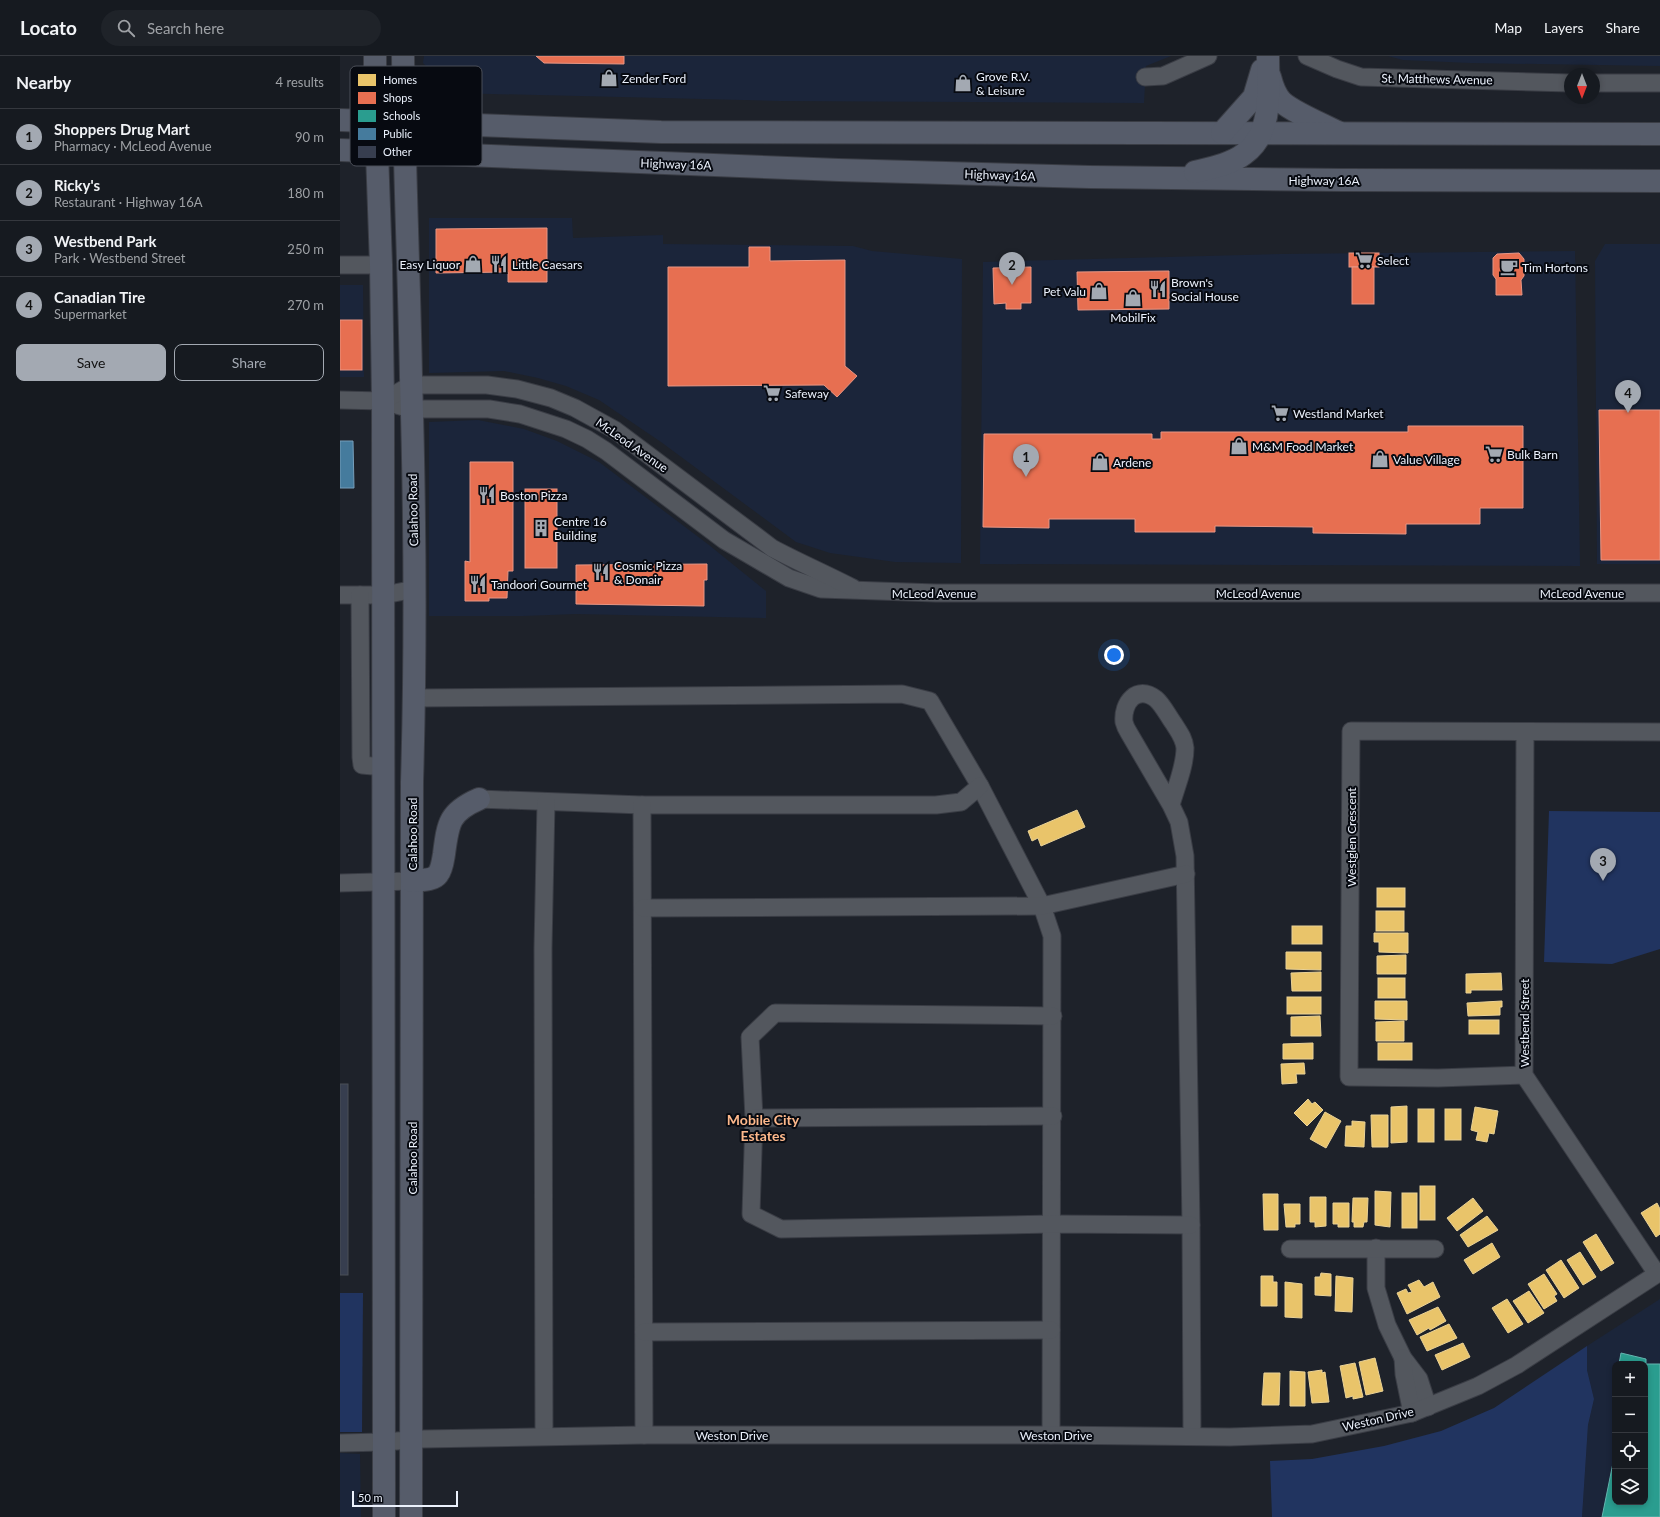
<!DOCTYPE html>
<meta charset="utf-8">
<style>
:root{--surface:#161a20;--page:#1f2329;--text:#f1f3f6;--muted:#9ea1a5;--line:#35383e;--accent:#a3a9b2}
body{margin:0;font-family:Lato,sans-serif;background:var(--page);color:var(--text)}
.controls{position:absolute;right:12px;bottom:12px;display:grid;overflow:hidden;border-radius:8px;box-shadow:0 2px 6px #0003}
.controls button{width:36px;height:36px;display:grid;place-items:center;padding:0;border:0;border-bottom:1px solid var(--line);background:var(--surface);color:var(--text);font:20px sans-serif}
.compass{position:absolute;left:1224px;top:12px;width:36px;height:36px;border-radius:50%;background:var(--surface);box-shadow:0 2px 6px #0003;rotate:180deg}
.scale{position:absolute;left:12px;bottom:10px;width:106px;box-sizing:border-box;padding-left:4px;border:2px solid #ebf1fc;border-top:0;font-size:11px;line-height:14px;white-space:nowrap;color:#ebf1fc;-webkit-text-stroke:3px #070a11;paint-order:stroke}
.you{position:absolute;left:774px;top:599px;width:14px;height:14px;margin:-10px;border:3px solid #fff;border-radius:50%;background:#1a73e8;box-shadow:0 0 0 6px #1a73e833}
.badge{display:grid;place-items:center;width:26px;height:26px;border-radius:50%;background:var(--accent);color:#111;font-size:13px;font-weight:700}
.pin{position:absolute;translate:-50% -33px;filter:drop-shadow(0 1px 2px #0008)}
.pin::after{content:'';position:absolute;top:21px;width:14px;height:12px;background:inherit;clip-path:polygon(0 0,100% 0,50% 100%)}
.list{margin:0;padding:0;list-style:none}
h2{display:flex;justify-content:space-between;align-items:center;height:52px;margin:0;padding:0 16px;font-size:17px}
h2 small{font-size:13px;font-weight:400;color:var(--muted)}
.list li{display:grid;grid-template-columns:26px 1fr auto;gap:12px;align-items:center;box-sizing:border-box;height:56px;padding:0 16px;border-top:1px solid var(--line)}
.list b{display:block;font-size:15px;white-space:nowrap}
.list p{margin:0;font-size:13px;white-space:nowrap;color:var(--muted)}
.list em{font-size:13px;font-style:normal;color:var(--muted)}
.actions{display:flex;gap:8px;padding:12px 16px}
.actions a{flex:1;padding:9px 0;border:1px solid var(--accent);border-radius:8px;text-align:center;font-size:14px;color:var(--accent)}
.actions .main{background:var(--accent);color:#111}
.icon{flex:none;width:22px;height:22px;fill:none;stroke:currentColor;stroke-width:2;stroke-linecap:round;stroke-linejoin:round}
.map{position:relative;flex:none;width:1320px;height:1461px;overflow:hidden}
header{display:flex;align-items:center;gap:24px;box-sizing:border-box;height:56px;padding:0 20px;background:var(--surface);border-bottom:1px solid var(--line)}
header strong{font-size:19px}
nav{display:flex;gap:22px;margin-inline-start:auto;font-size:14px}
.search{width:280px;height:36px;background:var(--page);display:flex;align-items:center;gap:10px;box-sizing:border-box;padding:0 14px;border-radius:22px;color:var(--muted);font-size:15px}
main{display:flex}
aside{flex:1;background:var(--surface)}
.map>svg:first-child{display:block}
</style>
<header>
<strong>Locato</strong>
<div class="search"><svg class="icon" aria-label="search" viewBox="0 0 24 24"><circle cx="10" cy="10" r="6"/><path d="M15 15l6 6"/></svg>Search here</div>
<nav><a>Map</a><a>Layers</a><a>Share</a></nav>
</header>
<main>
<aside>
<h2>Nearby<small>4 results</small></h2>
<ul class="list">
<li><span class="badge">1</span><div><b>Shoppers Drug Mart</b><p>Pharmacy · McLeod Avenue</p></div><em>90 m</em></li>
<li><span class="badge">2</span><div><b>Ricky's</b><p>Restaurant · Highway 16A</p></div><em>180 m</em></li>
<li><span class="badge">3</span><div><b>Westbend Park</b><p>Park · Westbend Street</p></div><em>250 m</em></li>
<li><span class="badge">4</span><div><b>Canadian Tire</b><p>Supermarket</p></div><em>270 m</em></li>
</ul>
<div class="actions"><a class="main">Save</a><a>Share</a></div>
</aside>
<div class="map">
<svg width="1320" height="1461" viewBox="0 0 1320 1461">
<rect width="100%" height="100%" fill="#1e222a"/>
<g fill="#1b253a" fill-rule="evenodd">
<polygon points="84,0 831,0 806,10 804,47 440,45 112,37 83,7"/>
<polygon points="1048,0 1320,0 1320,10 1130,7 1063,4"/>
<polygon points="89,162 232,162 233,182 323,179 323,188 513,190 532,195 622,203 621,507 555,506 490,497 456,486 321,386 259,344 226,330 198,322 164,315 89,317"/>
<polygon points="1265,188 1320,188 1320,508 1257,508 1255,205"/>
<polygon points="1235,195 1240,510 640,508 643,206 941,198"/>
<polygon points="0,229 23,229 24,321 0,321"/>
<polygon points="138,364 184,373 217,385 259,406 369,489 426,535 426,562 236,558 183,560 89,560 89,366"/>
<path d="M1320,1243V1461H1242L1248,1369L1254,1343L1247,1314V1290ZM1275,1308H1305V1446H1275Z"/>
<polygon points="0,1397 20,1398 21,1461 0,1461"/>
</g>
<g fill="#213460">
<polygon points="1209,755 1320,756 1320,893 1272,908 1204,906"/>
<polygon points="0,1237 23,1237 22,1376 0,1376"/>
<polygon points="1247,1290 1247,1314 1254,1343 1248,1369 1242,1461 932,1461 930,1405 972,1403 1044,1390 1101,1375 1154,1352"/>
</g>
<g fill="#e9c46a" stroke="#ead296">
<polygon points="737,754 745,771 701,790 698,782 692,785 688,775"/>
<rect x="1037" y="832" width="28" height="19"/>
<rect x="1036" y="855" width="28" height="20"/>
<rect x="952" y="870" width="30" height="18"/>
<polygon points="1034,877 1068,877 1068,897 1039,896 1039,886 1034,886"/>
<polygon points="946,896 981,896 981,914 946,913"/>
<polygon points="1066,899 1066,918 1037,918 1037,900"/>
<polygon points="981,916 981,935 952,935 951,917"/>
<polygon points="1161,917 1162,934 1131,934 1131,937 1126,937 1126,918"/>
<rect x="1038" y="922" width="27" height="20"/>
<rect x="947" y="941" width="34" height="17"/>
<polygon points="1035,945 1067,945 1067,964 1035,963"/>
<polygon points="1162,945 1162,951 1160,951 1160,959 1128,960 1127,947"/>
<polygon points="980,960 981,980 951,980 951,961"/>
<rect x="1129" y="964" width="30" height="14"/>
<polygon points="1064,965 1064,985 1036,985 1036,966"/>
<polygon points="973,987 973,1003 943,1003 943,988"/>
<rect x="1038" y="987" width="34" height="17"/>
<polygon points="964,1007 965,1018 956,1018 957,1027 942,1028 941,1008"/>
<polygon points="968,1043 972,1048 975,1046 983,1054 967,1070 954,1057"/>
<polygon points="1067,1050 1067,1086 1051,1087 1051,1051"/>
<polygon points="1135,1051 1158,1055 1154,1078 1149,1077 1147,1086 1136,1084 1138,1076 1131,1074"/>
<rect x="1078" y="1053" width="16" height="33"/>
<rect x="1105" y="1053" width="16" height="31"/>
<polygon points="985,1056 1001,1065 986,1092 970,1083"/>
<polygon points="1031,1059 1048,1059 1048,1091 1032,1091"/>
<polygon points="1012,1065 1025,1066 1024,1091 1005,1090 1006,1070 1012,1070"/>
<rect x="1080" y="1130" width="15" height="34"/>
<polygon points="1035,1135 1051,1136 1050,1171 1035,1169"/>
<rect x="1062" y="1137" width="15" height="35"/>
<polygon points="923,1138 938,1138 938,1174 924,1174"/>
<polygon points="970,1141 986,1141 986,1170 975,1171 975,1166 970,1166"/>
<polygon points="1013,1142 1028,1142 1027,1166 1024,1166 1023,1171 1014,1171 1014,1166 1012,1166"/>
<polygon points="1133,1142 1143,1155 1117,1175 1107,1162"/>
<polygon points="993,1147 1009,1147 1009,1171 998,1171 998,1168 993,1168"/>
<polygon points="1317,1147 1320,1153 1320,1178 1316,1181 1301,1157"/>
<polygon points="944,1148 960,1148 960,1168 955,1168 955,1171 946,1171"/>
<polygon points="1147,1160 1158,1174 1128,1191 1120,1179"/>
<polygon points="1256,1178 1274,1207 1261,1215 1243,1186"/>
<polygon points="1152,1187 1160,1201 1133,1218 1124,1204"/>
<polygon points="1240,1196 1256,1221 1243,1229 1227,1204"/>
<polygon points="1221,1204 1239,1232 1224,1242 1206,1214"/>
<polygon points="981,1217 991,1218 991,1240 975,1239 975,1221 980,1221"/>
<polygon points="1204,1218 1217,1238 1214,1240 1217,1245 1204,1253 1188,1228"/>
<polygon points="921,1220 933,1220 933,1226 937,1226 937,1250 921,1250"/>
<polygon points="996,1220 1013,1222 1012,1256 995,1255"/>
<polygon points="1079,1224 1084,1231 1093,1226 1100,1241 1067,1258 1057,1237 1066,1233 1068,1237 1072,1236 1068,1229"/>
<polygon points="945,1226 962,1228 962,1262 945,1261"/>
<polygon points="1189,1235 1204,1257 1188,1267 1173,1245"/>
<polygon points="1167,1243 1183,1268 1168,1277 1152,1252"/>
<polygon points="1098,1251 1106,1265 1090,1274 1089,1272 1077,1279 1069,1264"/>
<polygon points="1109,1268 1117,1282 1087,1295 1080,1281"/>
<polygon points="1123,1287 1130,1301 1102,1314 1095,1299"/>
<polygon points="1035,1302 1043,1335 1026,1339 1019,1306"/>
<polygon points="1015,1307 1023,1341 1013,1343 1013,1340 1006,1342 1000,1310"/>
<polygon points="982,1314 982,1317 985,1316 989,1346 972,1347 968,1316"/>
<polygon points="950,1315 965,1316 965,1350 950,1350"/>
<polygon points="924,1317 940,1317 939,1349 922,1349"/>
</g>
<g fill="#e76f51" stroke="#e89684">
<polygon points="196,0 284,0 284,8 204,7"/>
<polygon points="207,172 207,226 168,226 168,216 96,217 96,173"/>
<polygon points="409,191 430,191 430,205 505,204 505,310 517,320 497,341 484,329 328,330 328,211 409,211"/>
<rect x="1009" y="197" width="30" height="14"/>
<polygon points="1179,197 1184,203 1184,220 1181,224 1182,239 1156,239 1156,223 1153,219 1153,202 1157,198"/>
<polygon points="691,211 691,247 681,247 681,253 666,253 666,247 654,248 653,212"/>
<rect x="1012" y="211" width="22" height="37"/>
<polygon points="829,215 829,253 738,254 737,216"/>
<rect x="0" y="264" width="22" height="50"/>
<polygon points="1259,354 1320,354 1320,504 1261,504"/>
<polygon points="1068,370 1183,370 1183,452 1140,452 1140,468 1066,468 1066,478 973,477 973,471 875,470 875,476 795,476 795,463 709,463 709,472 643,471 644,378 812,378 812,383 821,383 821,376 1068,376"/>
<polygon points="130,406 173,406 173,515 168,515 167,542 149,542 149,545 125,545 125,505 130,506"/>
<rect x="185" y="433" width="32" height="79"/>
<polygon points="367,508 367,524 364,524 364,550 236,548 236,509"/>
</g>
<polygon fill="#2a9d8f" stroke="#64b6b0" points="1281,1297 1306,1303 1306,1308 1320,1308 1320,1461 1262,1461 1273,1407 1273,1331 1275,1323 1275,1446 1305,1446 1305,1308 1279,1308"/>
<polygon fill="#457b9d" stroke="#779eba" points="0,385 13,385 14,432 0,432"/>
<rect fill="#373e4f" stroke="#4a4f56" x="0" y="1028" width="8" height="191"/>
<g fill="none" stroke-linecap="round" stroke-linejoin="round">
<g stroke="#3a3d45" stroke-width="19">
<g id="minor">
<polyline points="967,0 997,13 1021,21 1230,27"/>
<polyline points="805,21 823,20 868,0"/>
<polyline points="1254,27 1320,27"/>
<polyline points="0,209 41,209"/>
<polyline points="0,344 43,345 71,353 149,353 180,358 226,373 247,383 266,395 384,484 449,522 481,533 596,537 1320,537"/>
<path d="M43,345L71,329H147L177,333L211,342L235,352L275,374L432,492C458,506 486,518 513,532"/>
<polyline points="0,539 44,539 75,533"/>
<polyline points="20,539 21,701 22,709 44,711"/>
<polyline points="75,642 562,638 590,645 640,730 702,850 712,880 711,1379"/>
<polyline points="1185,676 1184,1019 1317,1218"/>
<polyline points="139,743 302,749 596,749 621,746 640,730"/>
<polyline points="302,749 304,1379"/>
<path d="M831,749C836,731 845,711 845,692C844,682 839,676 834,668C828,660 823,649 816,643C797,628 782,647 784,666C785,670 787,674 789,677L831,749L839,766L845,800L851,1169L852,1380"/>
<polyline points="0,827 72,825"/>
<polyline points="303,852 702,850 846,818"/>
<polyline points="713,960 435,957 410,981 414,1062 411,1158 441,1173 713,1168 851,1169"/>
<polyline points="1184,1019 1098,1022 1009,1021 1011,675 1320,676"/>
<polyline points="414,1062 713,1060"/>
<polyline points="1036,1192 1036,1232 1047,1269 1063,1302 1079,1323 1088,1351"/>
<polyline points="950,1193 1095,1193"/>
<polyline points="304,1276 711,1274"/>
<polyline points="1063,1302 1064,1318 1072,1357"/>
<polyline points="204,1380 203,892 206,746"/>
<polyline points="0,1387 44,1386 83,1383 304,1379 711,1379 890,1381 972,1378 1072,1357 1138,1330 1177,1309 1320,1216"/>
</g>
</g>
<g stroke="#3a3d45" stroke-width="24">
<g id="major">
<polyline points="35,0 35,40 41,209 43,345 44,1461"/>
<path d="M63,0C64,107 69,214 71,321C75,456 76,591 72,726L71,1461"/>
<path d="M930,21C932,29 936,40 942,46C953,56 983,69 998,76"/>
<polyline points="0,64 321,76 1320,78"/>
<polyline points="882,77 914,41 922,14"/>
<polyline points="0,94 499,114 750,121 1004,124 1320,125"/>
<path d="M855,116C871,112 891,108 904,98C934,77 928,32 928,0"/>
<path d="M72,825C80,824 93,825 98,818C102,813 103,804 104,798C108,767 109,756 139,743"/>
</g>
</g>
<use href="#minor" stroke="#53575e" stroke-width="17"/>
<use href="#major" stroke="#565c6a" stroke-width="22"/>
</g>
<defs>
<g id="shop-bare" transform="scale(1.38)"><path d="M-5-2.5h2.3a2.7 3.5 0 0 1 5.4 0H5L5.5 6h-11ZM-1.5-2.5h3a1.5 2.3 0 0 0-3 0Z" fill="#a3a9b2" stroke="#070a11" stroke-width="2.5" paint-order="stroke"/></g>
<g id="supermarket-bare" transform="scale(1.38)"><path d="M-6-5.5h2.5l.6 2H6L4.5 2H-2.5L-4.4-4H-6ZM-1.5 3.2a1.3 1.3 0 1 0 .1 0ZM3 3.2a1.3 1.3 0 1 0 .1 0Z" fill="#a3a9b2" stroke="#070a11" stroke-width="2.5" paint-order="stroke"/></g>
<g id="restaurant-bare" transform="scale(1.38)"><path d="M-5-6h1v4h1v-4h1v4h1v-4h1v5L-1.5 .5V6h-2V.5L-5-1ZM5-6V6H3V1.5H1.5Q1.5-4 5-6Z" fill="#a3a9b2" stroke="#070a11" stroke-width="2.5" paint-order="stroke"/></g>
<g id="cafe-bare" transform="scale(1.38)"><path d="M-5.5-4.5H6V0H3Q3 3.5 0 3.5H-2.5Q-5.5 3.5-5.5 0ZM3-3.2v2h1.7v-2ZM-6 4.5H4V6H-6Z" fill="#a3a9b2" stroke="#070a11" stroke-width="2.5" paint-order="stroke"/></g>
<g id="building-bare" transform="scale(1.38)"><path d="M-4-6H4V6H1V3H-1V6H-4ZM-2.5-4.3h1.7v1.8h-1.7ZM.8-4.3h1.7v1.8H.8ZM-2.5-1h1.7V.8h-1.7ZM.8-1h1.7V.8H.8Z" fill="#a3a9b2" stroke="#070a11" stroke-width="2.5" paint-order="stroke"/></g>
</defs>
<g fill-rule="evenodd">
<use href="#shop-bare" x="269" y="22"/>
<use href="#shop-bare" x="623" y="27"/>
<use href="#supermarket-bare" x="1024" y="204"/>
<use href="#shop-bare" x="133" y="208"/>
<use href="#restaurant-bare" x="159" y="208"/>
<use href="#cafe-bare" x="1169" y="211"/>
<use href="#restaurant-bare" x="818" y="233"/>
<use href="#shop-bare" x="759" y="235"/>
<use href="#shop-bare" x="793" y="242"/>
<use href="#supermarket-bare" x="432" y="337"/>
<use href="#supermarket-bare" x="940" y="357"/>
<use href="#shop-bare" x="899" y="390"/>
<use href="#supermarket-bare" x="1154" y="398"/>
<use href="#shop-bare" x="1040" y="403"/>
<use href="#shop-bare" x="760" y="406"/>
<use href="#restaurant-bare" x="147" y="439"/>
<use href="#building-bare" x="201" y="472"/>
<use href="#restaurant-bare" x="261" y="516"/>
<use href="#restaurant-bare" x="138" y="528"/>
</g>
<g text-anchor="middle" dominant-baseline="central" stroke-width="4" stroke-linejoin="round" paint-order="stroke">
<g font-size="12" fill="#ebf1fc" stroke="#070a11" text-anchor="start">
<text x="636" y="20">Grove R.V.<tspan x="636" dy="14">&amp; Leisure</tspan></text>
<text x="282" y="22">Zender Ford</text>
<text x="1037" y="204">Select</text>
<text x="120" y="208" text-anchor="end">Easy Liquor</text>
<text x="172" y="208">Little Caesars</text>
<text x="1182" y="211">Tim Hortons</text>
<text x="831" y="226">Brown's<tspan x="831" dy="14">Social House</tspan></text>
<text x="746" y="235" text-anchor="end">Pet Valu</text>
<text x="793" y="261" text-anchor="middle">MobilFix</text>
<text x="445" y="337">Safeway</text>
<text x="953" y="357">Westland Market</text>
<text x="912" y="390">M&amp;M Food Market</text>
<text x="1167" y="398">Bulk Barn</text>
<text x="1053" y="403">Value Village</text>
<text x="773" y="406">Ardene</text>
<text x="160" y="439">Boston Pizza</text>
<text x="214" y="465">Centre 16<tspan x="214" dy="14">Building</tspan></text>
<text x="274" y="509">Cosmic Pizza<tspan x="274" dy="14">&amp; Donair</tspan></text>
<text x="151" y="528">Tandoori Gourmet</text>
</g>
<g font-size="12" fill="#ebf1fc" stroke="#070a11">
<text transform="translate(1097 23) rotate(1)">St. Matthews Avenue</text>
<text transform="translate(336 108) rotate(2)">Highway 16A</text>
<text transform="translate(660 119) rotate(2)">Highway 16A</text>
<text x="984" y="124">Highway 16A</text>
<text transform="translate(292 389) rotate(35)">McLeod Avenue</text>
<text transform="translate(73 454) rotate(-91)">Calahoo Road</text>
<text x="594" y="537">McLeod Avenue</text>
<text x="918" y="537">McLeod Avenue</text>
<text x="1242" y="537">McLeod Avenue</text>
<text transform="translate(72 778) rotate(-90)">Calahoo Road</text>
<text transform="translate(1011 781) rotate(-90)">Westglen Crescent</text>
<text transform="translate(1184 967) rotate(-90)">Westbend Street</text>
<text transform="translate(72 1102) rotate(-90)">Calahoo Road</text>
<text transform="translate(1038 1363) rotate(-13)">Weston Drive</text>
<text x="392" y="1379">Weston Drive</text>
<text x="716" y="1379">Weston Drive</text>
</g>
<g font-size="14" font-weight="bold" fill="#fdb88b" stroke="#070a11">
<text x="423" y="1063">Mobile City<tspan x="423" dy="16">Estates</tspan></text>
</g>
</g>
<rect x="10" y="10" width="132" height="100" rx="6" fill="#070a11" stroke="#4b4f58" stroke-width="1"/>
<rect x="18" y="18" width="18" height="12" fill="#e9c46a"/>
<rect x="18" y="36" width="18" height="12" fill="#e76f51"/>
<rect x="18" y="54" width="18" height="12" fill="#2a9d8f"/>
<rect x="18" y="72" width="18" height="12" fill="#457b9d"/>
<rect x="18" y="90" width="18" height="12" fill="#373e4f"/>
<g font-size="11" fill="#ebf1fc">
<text x="43" y="28">Homes</text>
<text x="43" y="46">Shops</text>
<text x="43" y="64">Schools</text>
<text x="43" y="82">Public</text>
<text x="43" y="100">Other</text>
</g>
</svg>
<div class="controls">
<button>+</button>
<button>−</button>
<button><svg class="icon" aria-label="locate" viewBox="0 0 24 24"><circle cx="12" cy="12" r="6"/><path d="M12 2v4M12 18v4M2 12h4M18 12h4"/></svg></button>
<button><svg class="icon" aria-label="layers" viewBox="0 0 24 24"><path d="M12 4l9 5-9 5-9-5zM3 14l9 5 9-5"/></svg></button>
</div>
<svg class="compass" viewBox="-18 -18 36 36"><path d="M0-13l5 13h-10z" fill="#e53935"/><path d="M0 13l5-13h-10z" fill="#9ea1a5"/></svg>
<div class="scale">50 m</div>
<div class="you"></div>
<div class="pin badge" style="left:686px;top:421px">1</div>
<div class="pin badge" style="left:672px;top:229px">2</div>
<div class="pin badge" style="left:1263px;top:825px">3</div>
<div class="pin badge" style="left:1288px;top:357px">4</div>
</div>
</main>
